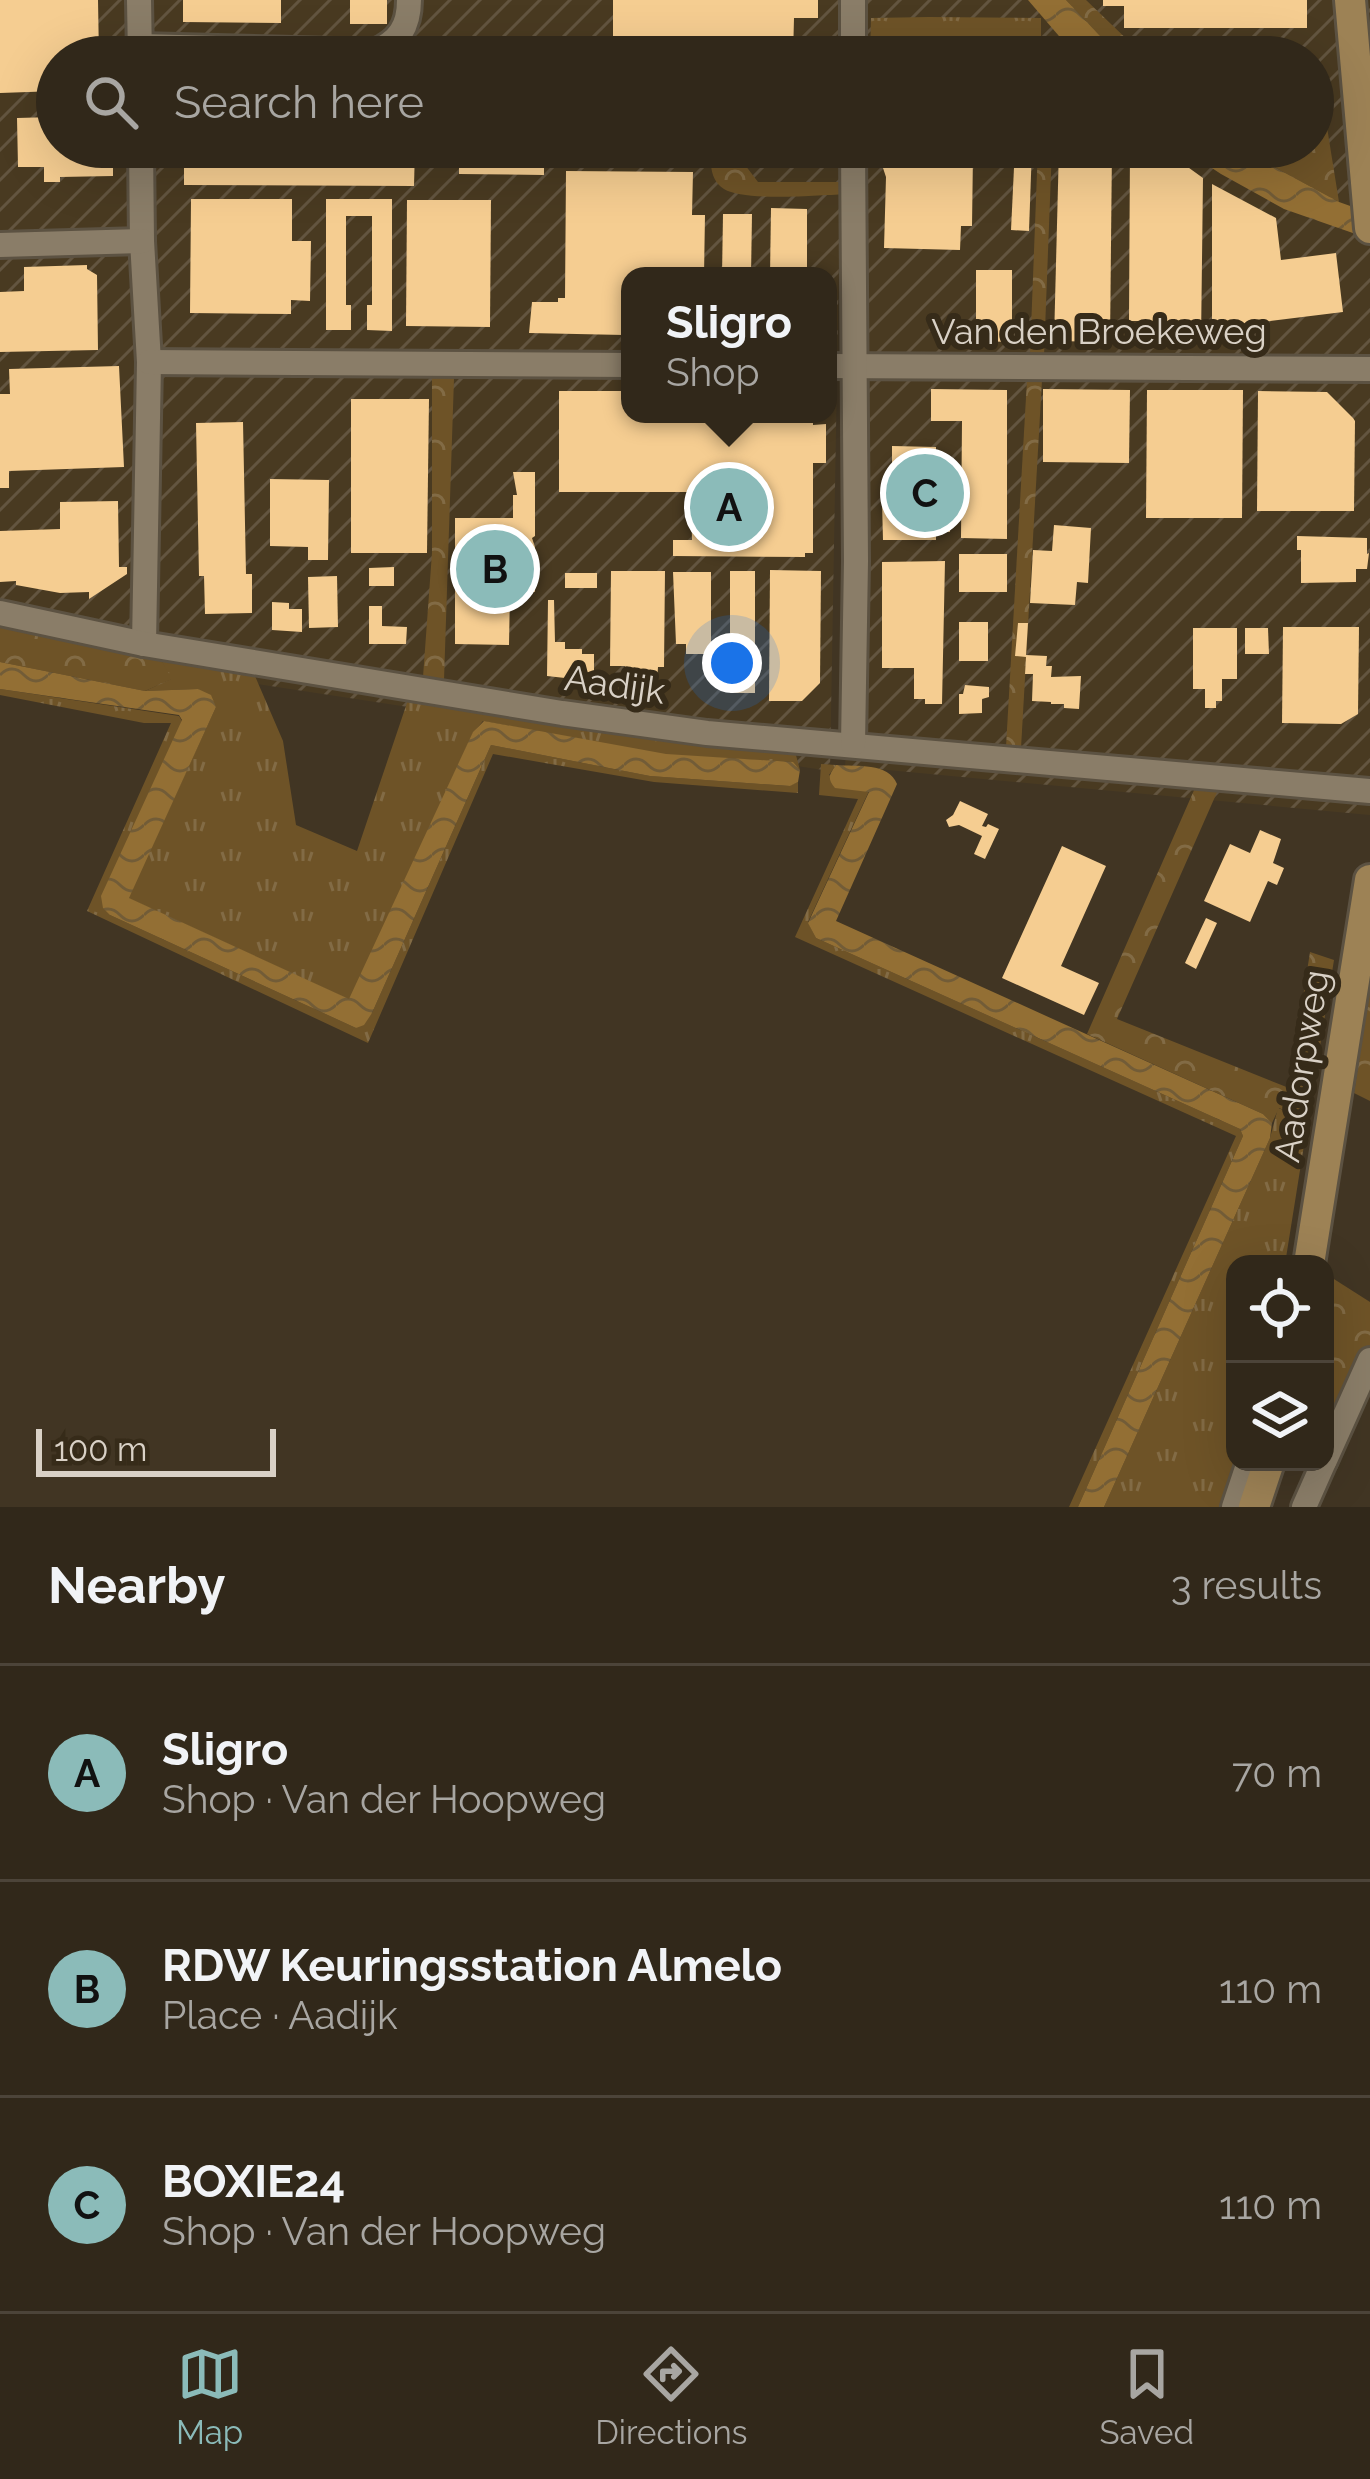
<!DOCTYPE html>
<meta charset="utf-8">
<style>
:root{--surface:#31281a;--page:#3d3427;--text:#f1f3f6;--muted:#a8a6a2;--line:#4c4439;--accent:#8bbbb9}
body{margin:0;font-family:Raleway,sans-serif;background:var(--page);color:var(--text)}
.controls{position:absolute;right:36px;bottom:36px;display:grid;overflow:hidden;border-radius:24px;box-shadow:0 12px 48px #0002}
.controls button{width:108px;height:108px;display:grid;place-items:center;padding:0;border:0;border-bottom:3px solid var(--line);background:var(--surface);color:var(--text);font:60px sans-serif}
.scale{position:absolute;left:36px;bottom:30px;width:240px;box-sizing:border-box;padding-left:12px;border:6px solid #d9d1c6;border-top:0;font-size:33px;line-height:42px;white-space:nowrap;color:#d9d1c6;-webkit-text-stroke:9px #362b19;paint-order:stroke}
.you{position:absolute;left:732px;top:663px;width:42px;height:42px;margin:-30px;border:9px solid #fff;border-radius:50%;background:#1a73e8;box-shadow:0 0 0 18px #1a73e833}
.badge{display:grid;place-items:center;width:78px;height:78px;border-radius:50%;background:var(--accent);color:#111;font-size:39px;font-weight:700}
.pin{position:absolute;translate:-50% -50%;border:6px solid #fff;box-shadow:0 3px 12px #0006}
.popup{position:absolute;left:621px;top:267px;width:216px;height:156px;box-sizing:border-box;display:grid;place-content:center;border-radius:24px;background:var(--surface);filter:drop-shadow(0 3px 9px #0005);font-size:39px;white-space:nowrap;color:var(--muted)}
.popup b{font-size:45px;color:var(--text)}
.popup::after{content:'';position:absolute;left:50%;top:100%;margin-left:-24px;border:24px solid transparent;border-top-color:var(--surface)}
.list{margin:0;padding:0;list-style:none}
h2{display:flex;justify-content:space-between;align-items:center;height:156px;margin:0;padding:0 48px;font-size:51px}
h2 small{font-size:39px;font-weight:400;color:var(--muted)}
.list li{display:grid;grid-template-columns:78px 1fr auto;gap:36px;align-items:center;box-sizing:border-box;height:216px;padding:0 48px;border-top:3px solid var(--line)}
.list b{display:block;font-size:45px;white-space:nowrap}
.list p{margin:0;font-size:39px;white-space:nowrap;color:var(--muted)}
.list em{font-size:39px;font-style:normal;color:var(--muted)}
.icon{flex:none;width:66px;height:66px;fill:none;stroke:currentColor;stroke-width:2;stroke-linecap:round;stroke-linejoin:round}
.map{position:relative;flex:none;width:1370px;height:1507px;overflow:hidden}
.search{position:absolute;background:var(--surface);box-shadow:0 12px 48px #0002;left:36px;right:36px;top:36px;height:132px;display:flex;align-items:center;gap:30px;box-sizing:border-box;padding:0 42px;border-radius:66px;color:var(--muted);font-size:45px}
.sheet{height:804px;background:var(--surface)}
nav{display:flex;justify-content:space-around;align-items:center;box-sizing:border-box;height:168px;border-top:3px solid var(--line);background:var(--surface);font-size:33px;color:var(--muted)}
nav a{display:grid;justify-items:center;gap:6px}
nav .on{color:var(--accent)}
.map>svg:first-child{display:block}
</style>
<div class="map">
<svg width="1370" height="1507" viewBox="0 0 1370 1507">
<defs>
<pattern id="industrial-furrows" width="10" height="10" patternUnits="userSpaceOnUse" patternTransform="scale(3)"><rect width="10" height="10" fill="#493a21"/><path d="M-1 1l2-2M0 10L10 0M9 11l2-2" fill="none" stroke="#635540"/></pattern>
<pattern id="grass-tufts" width="24" height="20" patternUnits="userSpaceOnUse" patternTransform="scale(3)"><rect width="24" height="20" fill="#6e5327"/><path d="M3 7l-1-3M5 7V3M7 7l1-3M15 17l-1-3M17 17v-4M19 17l1-3" fill="none" stroke="#826b45"/></pattern>
<pattern id="forest-crowns" width="20" height="18" patternUnits="userSpaceOnUse" patternTransform="scale(3)"><rect width="20" height="18" fill="#6e5327"/><path d="M2 6a3 3 0 1 1 6 0M12 15a3 3 0 1 1 6 0" fill="none" stroke="#826b45"/></pattern>
<pattern id="water-waves" width="16" height="10" patternUnits="userSpaceOnUse" patternTransform="scale(3)"><rect width="16" height="10" fill="#936f34"/><path d="M0 5q4-4 8 0t8 0" fill="none" stroke="#725c37"/></pattern>
</defs>
<rect width="100%" height="100%" fill="#413523"/>
<g fill="url(#industrial-furrows)" fill-rule="evenodd">
<path d="M0,0H842V57H57V147H841L830,771L0,645ZM630,276H828V414H630Z"/>
<polygon points="862,0 1370,0 1370,815 845,766 851,700 860,147 1313,147 1313,57 861,57"/>
</g>
<g fill="url(#grass-tufts)">
<polygon points="929,17 1041,18 1041,57 870,57 871,18"/>
<polygon points="158,654 252,669 283,741 296,825 357,851 410,694 794,748 800,770 792,762 666,755 483,721 473,733 350,1000 128,898 216,707 198,689 145,691 171,679"/>
<polygon points="0,689 179,716 182,721 110,915 356,1028 372,1013 491,745 650,776 789,786 798,782 798,793 654,782 493,754 368,1043 87,911 171,723 144,723 0,695"/>
<polygon points="821,764 836,765 829,775 869,791 808,922 816,938 1240,1129 1243,1136 1078,1507 1069,1507 1236,1136 795,937 858,799 819,795"/>
<polygon points="1278,1108 1308,1120 1285,1264 1235,1264 1235,1462 1240,1462 1225,1507 1104,1507 1270,1138"/>
</g>
<g fill="url(#forest-crowns)">
<polygon points="1066,0 1086,0 1137,49 1145,54 1171,57 1120,57"/>
<polygon points="1313,121 1326,121 1339,202 1237,147 1313,147"/>
<polygon points="1038,147 1052,147 1044,356 1030,356"/>
<path d="M728,154L739,157L758,182H848V194C821,195 745,202 724,189C715,183 712,175 711,165L716,158Z"/>
<polygon points="432,377 454,378 444,680 423,677 432,553"/>
<polygon points="1027,380 1042,380 1021,748 1006,747"/>
<polygon points="0,621 158,654 172,679 145,691 0,662"/>
<polygon points="1195,788 1218,790 1117,1019 1289,1088 1310,952 1334,960 1308,1120 1279,1108 1272,1123 1263,1114 1087,1034"/>
<polygon points="1370,985 1370,1101 1354,1093"/>
<polygon points="1326,1274 1370,1302 1370,1346 1325,1444"/>
</g>
<g fill="url(#water-waves)">
<polygon points="1028,0 1066,0 1120,57 1077,57"/>
<polygon points="1180,147 1237,147 1339,202 1370,213 1370,239 1284,209 1221,174"/>
<polygon points="0,662 145,691 198,689 211,695 216,707 129,898 349,999 473,732 484,721 666,754 793,762 800,770 798,782 790,786 650,776 491,745 372,1013 364,1025 356,1028 110,915 103,908 101,896 182,720 179,715 0,689"/>
<path d="M836,765C857,767 888,762 897,784L836,921L1263,1114L1272,1123L1270,1138L1104,1507H1078L1243,1136L1240,1129L816,938L808,923L869,792L835,788C827,778 829,775 836,765Z"/>
</g>
<g fill="#f5cd91">
<polygon points="0,0 98,0 99,57 57,57 57,91 0,93"/>
<polygon points="183,0 281,0 281,23 183,22"/>
<rect x="350" y="0" width="37" height="24"/>
<polygon points="613,0 818,0 818,18 794,18 793,57 613,57"/>
<polygon points="1103,0 1307,0 1307,28 1124,28 1124,6 1103,6"/>
<polygon points="460,41 545,42 544,57 460,57"/>
<polygon points="53,117 54,138 57,138 57,147 113,147 113,176 60,177 60,182 44,182 44,167 18,167 17,118"/>
<polygon points="184,147 415,147 414,186 184,185"/>
<polygon points="459,147 544,147 544,175 459,174"/>
<polygon points="1015,147 1032,147 1029,231 1011,230"/>
<polygon points="1059,147 1112,147 1110,342 1054,341"/>
<polygon points="1130,147 1160,147 1203,178 1201,342 1140,342 1140,321 1129,321"/>
<polygon points="884,154 973,154 972,226 961,226 960,250 884,248 886,177 881,162"/>
<polygon points="566,171 693,172 692,215 705,215 704,276 630,276 630,333 624,333 624,335 529,333 532,302 558,302 558,298 565,298"/>
<polygon points="1212,184 1276,218 1281,260 1336,253 1343,312 1212,328"/>
<polygon points="191,199 292,199 292,241 311,241 310,301 291,300 291,314 190,313"/>
<polygon points="326,199 392,199 392,331 367,330 367,305 372,305 372,216 346,216 346,305 351,305 351,330 326,330"/>
<polygon points="407,200 491,200 490,327 406,326"/>
<polygon points="771,208 807,209 807,276 770,276"/>
<polygon points="723,214 752,214 751,276 722,276"/>
<polygon points="87,265 87,269 97,275 98,350 0,352 0,292 24,291 24,267"/>
<polygon points="976,270 1012,270 1012,342 976,341"/>
<polygon points="119,366 124,467 9,471 9,488 0,488 0,394 10,394 9,369"/>
<polygon points="931,389 1007,390 1007,539 961,538 962,421 931,421"/>
<polygon points="1043,389 1130,390 1129,463 1043,462"/>
<polygon points="1147,390 1243,390 1242,518 1146,518"/>
<polygon points="559,391 630,391 630,414 813,414 813,425 826,424 826,463 813,463 813,553 805,553 805,557 673,556 673,540 692,540 691,492 559,492"/>
<polygon points="1258,391 1327,392 1353,418 1355,421 1354,511 1257,511"/>
<polygon points="351,399 429,399 427,553 351,553"/>
<polygon points="243,422 246,574 252,574 252,613 205,614 204,576 199,576 196,423"/>
<polygon points="892,446 936,447 936,499 950,499 950,532 936,532 936,540 883,540 882,501 892,501"/>
<polygon points="513,472 535,472 535,536 532,538 535,547 535,592 510,591 509,645 455,644 455,518 513,518 513,495 517,495"/>
<polygon points="270,479 329,480 328,560 308,560 308,547 270,546"/>
<polygon points="118,501 119,567 127,567 127,574 89,599 89,592 60,593 16,585 16,581 0,582 0,531 60,529 60,502"/>
<polygon points="1054,525 1091,528 1088,583 1077,582 1075,605 1030,603 1033,550 1052,551"/>
<polygon points="1297,536 1367,538 1367,554 1369,553 1367,569 1356,569 1356,582 1301,583 1301,550 1297,550"/>
<rect x="959" y="554" width="48" height="38"/>
<polygon points="945,561 942,704 925,704 925,699 914,699 914,668 882,668 882,562"/>
<polygon points="394,567 394,586 369,586 369,568"/>
<polygon points="770,570 821,571 820,683 802,701 769,701"/>
<polygon points="611,571 665,571 664,667 658,667 657,682 644,682 644,690 625,690 625,666 610,666"/>
<rect x="730" y="571" width="25" height="122"/>
<polygon points="673,572 711,572 711,654 686,654 686,644 676,644"/>
<rect x="565" y="573" width="32" height="15"/>
<polygon points="337,576 338,627 309,628 308,577"/>
<polygon points="548,600 554,600 555,642 565,642 565,649 582,649 582,654 594,654 594,672 583,672 583,680 547,676"/>
<polygon points="272,602 289,603 289,609 302,609 302,632 272,630"/>
<polygon points="369,606 382,606 382,626 407,627 406,644 369,644"/>
<rect x="959" y="622" width="29" height="39"/>
<polygon points="1018,623 1028,623 1026,655 1047,656 1046,666 1052,666 1051,677 1081,676 1079,709 1064,708 1064,704 1051,704 1051,702 1032,701 1033,674 1025,674 1026,657 1015,656"/>
<polygon points="1283,627 1359,627 1358,714 1341,724 1282,723"/>
<polygon points="1193,628 1237,628 1237,679 1222,679 1222,701 1216,701 1216,708 1205,708 1205,689 1193,689"/>
<polygon points="1245,628 1268,628 1269,654 1245,654"/>
<polygon points="965,685 989,687 989,697 982,699 982,713 959,714 959,694 963,694"/>
<polygon points="960,801 988,814 982,826 986,827 988,824 999,829 985,859 974,854 982,836 959,825 949,827 946,820 953,815"/>
<polygon points="1260,830 1281,839 1273,863 1284,868 1277,885 1268,881 1250,922 1204,901 1230,844 1250,853"/>
<polygon points="1062,846 1106,866 1061,966 1099,983 1084,1015 1002,978"/>
<polygon points="1206,918 1217,923 1196,969 1185,963"/>
</g>
<g fill="none" stroke-linecap="round" stroke-linejoin="round">
<g stroke="#5c5242" stroke-width="30">
<g id="minor">
<polyline points="139,0 140,57"/>
<polyline points="853,0 853,57"/>
<path d="M140,46L375,52C399,41 409,27 409,0"/>
<polyline points="141,147 142,241 149,362 144,644"/>
<polyline points="0,245 142,241"/>
<polyline points="149,362 630,365"/>
<polyline points="828,366 1370,369"/>
<polyline points="0,613 144,644 562,713 707,733 1370,791"/>
<polyline points="853,744 856,561 853,147"/>
<polyline points="1325,1460 1370,1360"/>
<polyline points="1234,1507 1249,1462"/>
<polyline points="1304,1507 1324,1462"/>
</g>
</g>
<g stroke="#5c5242" stroke-width="36">
<g id="major">
<polyline points="1350,0 1370,228"/>
<polyline points="1309,1264 1370,880"/>
<polyline points="1254,1507 1269,1462"/>
</g>
</g>
<use href="#minor" stroke="#8a7d68" stroke-width="24"/>
<use href="#major" stroke="#9d8255" stroke-width="30"/>
</g>
<g text-anchor="middle" dominant-baseline="central" stroke-width="12" stroke-linejoin="round" paint-order="stroke">
<g font-size="36" fill="#d9d1c6" stroke="#362b19">
<text x="1099" y="331">Van den Broekeweg</text>
<text transform="translate(615 684) rotate(8)">Aadijk</text>
<text transform="translate(1301 1066) rotate(-81)">Aadorpweg</text>
</g>
</g>
</svg>
<div class="controls">
<button><svg class="icon" aria-label="locate" viewBox="0 0 24 24"><circle cx="12" cy="12" r="6"/><path d="M12 2v4M12 18v4M2 12h4M18 12h4"/></svg></button>
<button><svg class="icon" aria-label="layers" viewBox="0 0 24 24"><path d="M12 4l9 5-9 5-9-5zM3 14l9 5 9-5"/></svg></button>
</div>
<div class="scale">100 m</div>
<div class="you"></div>
<div class="pin badge" style="left:729px;top:507px">A</div>
<div class="popup"><b>Sligro</b>Shop</div>
<div class="pin badge" style="left:495px;top:569px">B</div>
<div class="pin badge" style="left:925px;top:493px">C</div>
<div class="search"><svg class="icon" aria-label="search" viewBox="0 0 24 24"><circle cx="10" cy="10" r="6"/><path d="M15 15l6 6"/></svg>Search here</div>
</div>
<section class="sheet">
<h2>Nearby<small>3 results</small></h2>
<ul class="list">
<li><span class="badge">A</span><div><b>Sligro</b><p>Shop · Van der Hoopweg</p></div><em>70 m</em></li>
<li><span class="badge">B</span><div><b>RDW Keuringsstation Almelo</b><p>Place · Aadijk</p></div><em>110 m</em></li>
<li><span class="badge">C</span><div><b>BOXIE24</b><p>Shop · Van der Hoopweg</p></div><em>110 m</em></li>
</ul>
</section>
<nav>
<a class="on"><svg class="icon" aria-label="map" viewBox="0 0 24 24"><path d="M3 6l6-2 6 2 6-2v14l-6 2-6-2-6 2zM9 4v14M15 6v14"/></svg>Map</a>
<a><svg class="icon" aria-label="directions" viewBox="0 0 24 24"><path d="M12 3l9 9-9 9-9-9zM9 14v-3h6M13 9l2 2-2 2"/></svg>Directions</a>
<a><svg class="icon" aria-label="saved" viewBox="0 0 24 24"><path d="M7 4h10v16l-5-4-5 4z"/></svg>Saved</a>
</nav>
